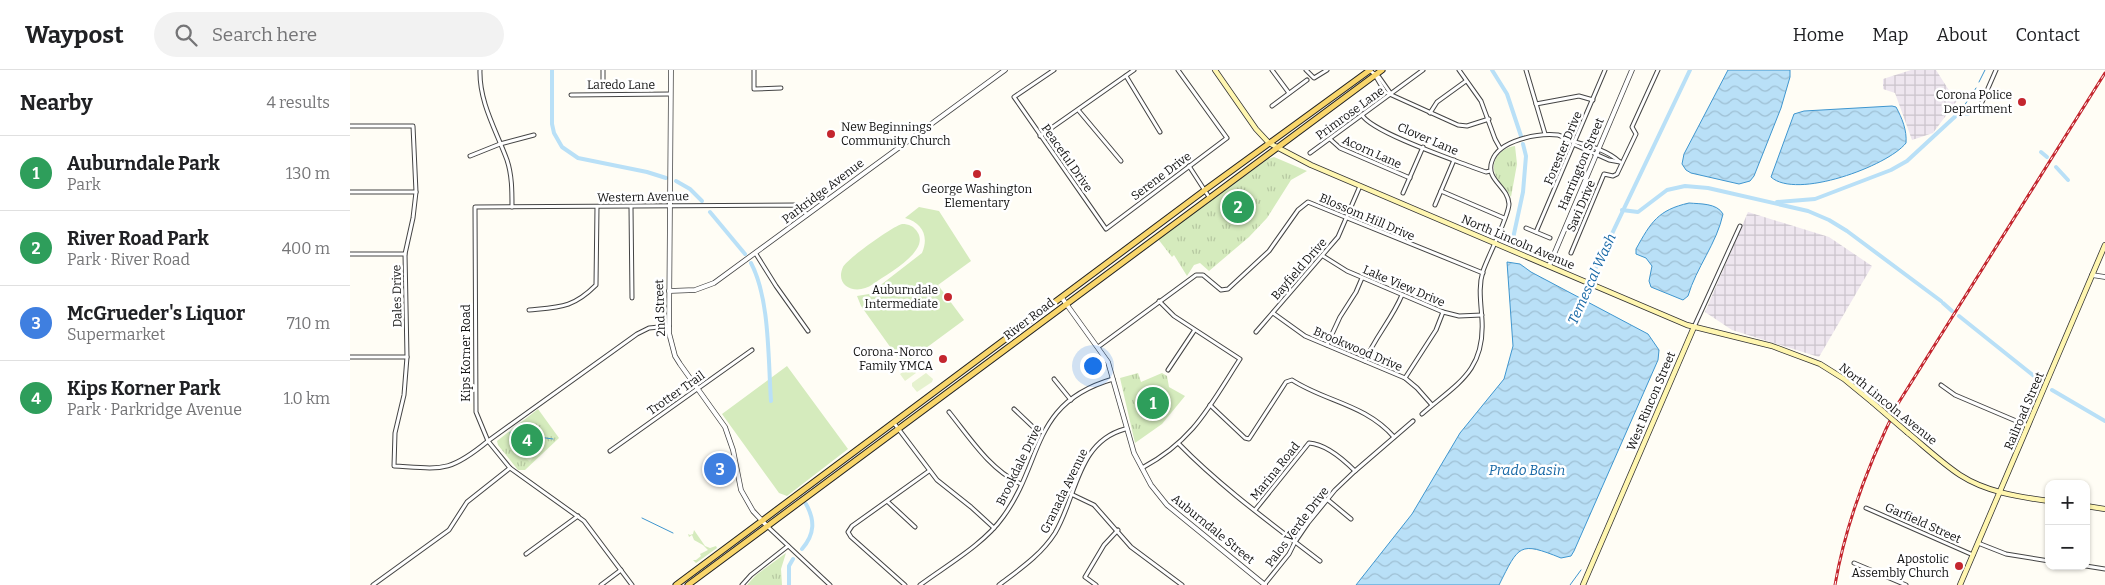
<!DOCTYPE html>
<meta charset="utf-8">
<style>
:root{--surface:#fff;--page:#f2f2f2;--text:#202124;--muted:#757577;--line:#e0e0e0;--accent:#c4262e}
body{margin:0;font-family:Bitter,serif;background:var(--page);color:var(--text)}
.controls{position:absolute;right:15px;bottom:15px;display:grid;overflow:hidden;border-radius:10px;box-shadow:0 1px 4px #0004}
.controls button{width:45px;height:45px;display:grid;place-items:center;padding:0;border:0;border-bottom:1px solid var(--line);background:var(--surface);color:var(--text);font:25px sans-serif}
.you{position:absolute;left:742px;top:295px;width:18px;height:18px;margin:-12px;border:4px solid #fff;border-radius:50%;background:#1a73e8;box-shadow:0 0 0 8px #1a73e833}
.badge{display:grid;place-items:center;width:32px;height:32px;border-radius:50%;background:var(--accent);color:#fff;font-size:16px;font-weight:700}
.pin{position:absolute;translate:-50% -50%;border:2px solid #fff;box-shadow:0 1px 5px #0006}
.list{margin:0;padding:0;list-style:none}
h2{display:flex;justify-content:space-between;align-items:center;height:65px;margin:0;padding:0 20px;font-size:21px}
h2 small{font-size:16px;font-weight:400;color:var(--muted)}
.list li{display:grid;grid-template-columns:32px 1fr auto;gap:15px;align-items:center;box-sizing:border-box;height:75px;padding:0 20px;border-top:1px solid var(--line)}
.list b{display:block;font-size:19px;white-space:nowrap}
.list p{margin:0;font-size:16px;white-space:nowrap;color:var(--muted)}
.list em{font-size:16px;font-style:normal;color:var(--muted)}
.icon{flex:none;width:28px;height:28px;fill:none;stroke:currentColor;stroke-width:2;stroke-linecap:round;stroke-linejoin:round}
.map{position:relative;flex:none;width:1755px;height:515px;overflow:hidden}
header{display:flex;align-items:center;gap:30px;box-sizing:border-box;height:70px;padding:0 25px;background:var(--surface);border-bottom:1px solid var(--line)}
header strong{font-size:24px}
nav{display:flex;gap:28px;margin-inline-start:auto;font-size:18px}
.search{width:350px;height:45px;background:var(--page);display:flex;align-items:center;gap:12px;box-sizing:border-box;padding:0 18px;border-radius:28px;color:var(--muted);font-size:19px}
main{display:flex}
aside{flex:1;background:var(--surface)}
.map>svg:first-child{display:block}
</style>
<header>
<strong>Waypost</strong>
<div class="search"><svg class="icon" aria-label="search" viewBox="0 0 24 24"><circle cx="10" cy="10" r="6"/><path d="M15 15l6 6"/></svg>Search here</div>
<nav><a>Home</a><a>Map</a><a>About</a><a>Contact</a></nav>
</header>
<main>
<aside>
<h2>Nearby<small>4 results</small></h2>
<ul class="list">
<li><span class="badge" style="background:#2e9e5b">1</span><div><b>Auburndale Park</b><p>Park</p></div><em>130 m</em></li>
<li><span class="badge" style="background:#2e9e5b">2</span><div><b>River Road Park</b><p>Park · River Road</p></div><em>400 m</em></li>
<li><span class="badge" style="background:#3f7fe0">3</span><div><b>McGrueder's Liquor</b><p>Supermarket</p></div><em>710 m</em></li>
<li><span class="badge" style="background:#2e9e5b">4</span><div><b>Kips Korner Park</b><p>Park · Parkridge Avenue</p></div><em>1.0 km</em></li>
</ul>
</aside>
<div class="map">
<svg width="1755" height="515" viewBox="0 0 1755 515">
<defs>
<pattern id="industrial-grid" width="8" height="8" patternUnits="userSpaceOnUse" patternTransform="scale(1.25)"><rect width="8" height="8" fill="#eee6ef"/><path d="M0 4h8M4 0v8" fill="none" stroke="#cbc4cc"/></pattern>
<pattern id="park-tufts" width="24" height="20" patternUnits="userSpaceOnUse" patternTransform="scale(1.25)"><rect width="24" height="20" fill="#d5ebbd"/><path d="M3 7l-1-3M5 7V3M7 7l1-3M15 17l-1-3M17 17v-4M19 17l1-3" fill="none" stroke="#b6c8a1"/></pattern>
<pattern id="water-waves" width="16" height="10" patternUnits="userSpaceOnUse" patternTransform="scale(1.25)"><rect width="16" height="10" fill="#b9e0f7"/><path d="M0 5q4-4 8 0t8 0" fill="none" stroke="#9ebfd3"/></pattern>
</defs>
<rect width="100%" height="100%" fill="#fffdf5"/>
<g fill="url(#industrial-grid)">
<polygon points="1561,0 1586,0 1600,22 1612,24 1583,63 1562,70 1545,23 1533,19 1533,9"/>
<polygon points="1398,142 1479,167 1522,196 1469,287 1382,260 1355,242"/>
</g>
<g fill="#d5ebbd">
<path d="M569,137L589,141L621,191L588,215L614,250L553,295L511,236L507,226L519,224L572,183C579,167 573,153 555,148Z"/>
<path d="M552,154C559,154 564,156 568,163C579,182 537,204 523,214C507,226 484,217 493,197C497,189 543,156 552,154Z"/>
<polygon points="437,296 498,379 437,426 429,423 424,416 372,344"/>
<polygon points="344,460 355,476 360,478 366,476 367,478 346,493 343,490 346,490 351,486 350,484 358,480 353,475 344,470 342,465 339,467 338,464 340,465 343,464"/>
</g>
<g fill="url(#park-tufts)">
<path d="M1165,76L1167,94L1161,127C1157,120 1151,115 1147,108C1138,92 1150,78 1165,76Z"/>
<polygon points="924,87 957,101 941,110 917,148 899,167 859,201 850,193 844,195 837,206 824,185 822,187 808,169 918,89"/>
<polygon points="788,303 791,312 812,303 817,306 819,317 835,326 812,354 785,373 770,308"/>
<polygon points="188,339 209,368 175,400 168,400 148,375 147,371"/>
<polygon points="436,483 431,499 432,515 397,515 406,505"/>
</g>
<g fill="#e6f2cf">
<polygon points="561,296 566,303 555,311 550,304"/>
<polygon points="576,303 583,309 582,312 567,322 562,316 562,313"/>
<polygon points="171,372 174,372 185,384 180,392 166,380"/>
</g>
<g fill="url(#water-waves)" stroke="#3f96cf">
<polygon points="1378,0 1440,0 1440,7 1431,38 1404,106 1400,111 1389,114 1341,103 1336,100 1332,94 1334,84"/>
<path d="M1542,36L1546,37C1552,48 1557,60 1556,73C1538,96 1446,130 1421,107L1444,44L1454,41Z"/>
<path d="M1339,133C1350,134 1367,133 1373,144C1367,173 1346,198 1338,226L1333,230L1301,217L1299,211L1302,196L1296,188L1286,184V179C1301,152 1308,140 1339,133Z"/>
<path d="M1157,192L1170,194L1181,202L1298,264L1309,280L1308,290L1224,481L1221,486L1211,488C1169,471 1169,475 1149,515H1006L1062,444L1110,363L1154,309L1163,276Z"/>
</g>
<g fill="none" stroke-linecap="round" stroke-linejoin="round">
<g stroke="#3f96cf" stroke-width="1">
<polyline points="1629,12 1635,0"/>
<polyline points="1610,42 1626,18"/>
<polyline points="160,363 203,369"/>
<polyline points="292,448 323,463"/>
<polyline points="1220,515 1231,500"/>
</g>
<g stroke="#b9e0f7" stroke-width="4">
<polyline points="202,0 202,54 204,63 212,77 228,88 297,102 316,108"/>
<polyline points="1142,0 1157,24 1171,66"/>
<polyline points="1691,82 1697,87"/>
<polyline points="1706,97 1718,110"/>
<polyline points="326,111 340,119 352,131"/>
<polyline points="1427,132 1465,129 1541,100 1557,91 1610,42 1618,44"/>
<polyline points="1272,140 1288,142 1317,120 1335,116 1358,118 1458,141 1479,150 1497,161 1591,231"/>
<polyline points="360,142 395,184"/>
<polyline points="1162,173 1173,122 1176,86 1173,74"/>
<path d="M401,193C420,229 418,289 421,331"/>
<polyline points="1229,233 1340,0"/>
<polyline points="1593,233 1602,241"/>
<polyline points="1609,246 1689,310"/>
<polyline points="1702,320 1755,351"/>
<path d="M452,479C465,464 465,450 456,434"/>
<polyline points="439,515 439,496 443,489"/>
</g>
<g stroke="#444" stroke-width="5">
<g id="minor">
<path d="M130,0C129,32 146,60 157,90C162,105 162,121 162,137"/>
<polyline points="404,0 404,19 431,18"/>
<polyline points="704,0 664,27 756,159 877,68 828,0"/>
<polyline points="922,0 939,23"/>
<polyline points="956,0 964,8 977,0"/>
<polyline points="1019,0 1029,7 1041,24"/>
<polyline points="1109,0 1131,31 1145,69 1150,78"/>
<polyline points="1176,0 1195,64"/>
<polyline points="1025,5 1035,22 1108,55 1117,56 1139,49"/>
<polyline points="776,6 810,62"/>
<polyline points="253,13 253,0"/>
<polyline points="221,25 320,24"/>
<polyline points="1186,34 1229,26 1243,30"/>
<polyline points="922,36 957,10"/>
<polyline points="1629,39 1646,0"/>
<polyline points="729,41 771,91"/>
<polyline points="1080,43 1087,32 1116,11"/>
<path d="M1012,45C1022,62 1101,89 1122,97L1136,102L1140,101"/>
<path d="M0,56H63L66,122L63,148L55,184L57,287L54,325L45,363L44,396C92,399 99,403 138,371L287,264L299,258L319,256"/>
<polyline points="690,66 784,0"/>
<polyline points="980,69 990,78 1060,108"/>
<polyline points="1223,74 1259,90 1270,92"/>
<polyline points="960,83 1073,0"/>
<polyline points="120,86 150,74 184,65"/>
<polyline points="839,96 859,127"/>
<polyline points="1091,121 1154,148"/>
<polyline points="0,122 66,122"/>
<polyline points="1053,123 1073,77"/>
<polyline points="1085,135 1104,90"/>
<polyline points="281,137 282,228"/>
<polyline points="1176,158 1200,168"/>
<polyline points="1186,162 1255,0"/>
<polyline points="1221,183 1254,104 1263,106 1267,104 1286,64 1282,57 1308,0"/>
<polyline points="0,184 55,184"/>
<polyline points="406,184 426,216 458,261"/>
<polyline points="973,186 997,201 1093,242 1109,246 1132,245"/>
<path d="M179,240C210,237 223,238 246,215L247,137"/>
<polyline points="923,243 955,266 1055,308 1067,318 1082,335"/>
<polyline points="1344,257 1390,156"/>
<polyline points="906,262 988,167 1010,116"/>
<polyline points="977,275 990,247 1006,222 1012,208"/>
<polyline points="748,277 846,205 853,205 871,220 878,219 919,181 948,140 958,132 1133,203"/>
<polyline points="0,287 57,287"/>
<path d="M1015,291C1025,267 1042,249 1052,225"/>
<polyline points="818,300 844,261"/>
<polyline points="1055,308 1086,260 1093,242"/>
<polyline points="704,309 721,330"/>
<polyline points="1591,315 1605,325 1678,356"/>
<path d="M860,335L895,368L899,369L936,312L942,310C976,332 1015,334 1044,367"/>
<polyline points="664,339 683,357 693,362"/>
<path d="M599,342C620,368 640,400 671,414"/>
<path d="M1072,344C1106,314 1135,302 1132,250C1131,233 1128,217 1133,201C1138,186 1159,146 1159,134C1158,116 1135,110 1142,91C1149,70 1188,63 1208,65C1212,66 1215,68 1218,70C1236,75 1256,79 1270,92"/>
<polyline points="544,353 587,410 621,437 644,458"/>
<path d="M829,374C871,417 922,454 970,491"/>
<polyline points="260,381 402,280"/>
<path d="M792,398C844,370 859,337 890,289L824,246L809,231"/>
<polyline points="721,424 744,435 781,477 832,515"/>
<polyline points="978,430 1001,449"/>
<polyline points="538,432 565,457"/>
<polyline points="1516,438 1623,485"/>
<path d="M905,440L959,373C975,374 994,390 1005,401"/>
<polyline points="417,456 480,515"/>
<polyline points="1628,473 1656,484 1699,491"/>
<polyline points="176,484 228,446"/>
<polyline points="1504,493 1556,515"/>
<polyline points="1736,496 1755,499"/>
<polyline points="23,515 99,460 117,432 160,398"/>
<polyline points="251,515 271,500"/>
<polyline points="282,515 234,451 160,398 138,371 126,342 125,137 446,135 450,136 457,145"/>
<polyline points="392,515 401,505 438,476"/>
<polyline points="555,515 501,467 498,462 502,456 579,401"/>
<path d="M570,515C597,495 634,474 653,447C694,391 680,333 763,309"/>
<path d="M649,515C670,499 691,485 705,463C727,426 727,372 775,359"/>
<polyline points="746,515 735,507 754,475 768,460"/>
<polyline points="914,515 939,484 945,472 958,453 985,420 1005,401 1063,351"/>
</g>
</g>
<g stroke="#444" stroke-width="5.5">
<g id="tertiary">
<polyline points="321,0 319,263 325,286 330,294 375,357 383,380 391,420 403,441 417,456"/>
<polyline points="1199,196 1282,0"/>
<polyline points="1742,205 1755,207"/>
<polyline points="319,221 345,220 364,213 655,0"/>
<polyline points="712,228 758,292 784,383 801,415 817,435 915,515"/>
</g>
</g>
<g stroke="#333" stroke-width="6">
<g id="secondary">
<polyline points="865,0 906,59 919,73 961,95 1337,255 1422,276 1470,294 1494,309 1522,332"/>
<path d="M1558,363C1575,377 1592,393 1610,405C1636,422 1669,427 1699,431"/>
<polyline points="1736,436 1755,439"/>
<polyline points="1233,515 1344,257"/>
<polyline points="1610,515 1755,175"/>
</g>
</g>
<g stroke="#222" stroke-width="7">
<g id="primary">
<polyline points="326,515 855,120 1020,0"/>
<polyline points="338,515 1032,0"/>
</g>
</g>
<use href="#minor" stroke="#fff" stroke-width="3"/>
<use href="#tertiary" stroke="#fff" stroke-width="4"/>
<use href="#secondary" stroke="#fff6b0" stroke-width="4.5"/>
<use href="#primary" stroke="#f9d66b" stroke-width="5"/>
<g stroke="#c4262e" stroke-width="3">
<path id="rail" d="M1485,515C1496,451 1520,390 1549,332L1755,3"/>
</g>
<use href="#rail" stroke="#fff" stroke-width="1" stroke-dasharray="4" stroke-linecap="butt"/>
<g stroke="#333" stroke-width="6" stroke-linecap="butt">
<polyline id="secondary-bridge" points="1522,332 1558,363"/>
</g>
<use href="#secondary-bridge" stroke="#fff6b0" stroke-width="4.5"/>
</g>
<g fill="#c4262e" stroke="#fff" stroke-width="2">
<circle cx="1672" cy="32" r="5"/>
<circle cx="481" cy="64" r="5"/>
<circle cx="627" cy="104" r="5"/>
<circle cx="598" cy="227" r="5"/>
<circle cx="593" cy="289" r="5"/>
<circle cx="1609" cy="496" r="5"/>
</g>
<g text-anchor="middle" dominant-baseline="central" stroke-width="5" stroke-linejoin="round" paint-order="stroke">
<g font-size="12" fill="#111" stroke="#fff">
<text x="271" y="15">Laredo Lane</text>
<text transform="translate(1000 43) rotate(-36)">Primrose Lane</text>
<text transform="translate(1078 69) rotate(23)">Clover Lane</text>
<text transform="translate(1213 78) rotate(-67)">Forester Drive</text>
<text transform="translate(1022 82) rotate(24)">Acorn Lane</text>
<text transform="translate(717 88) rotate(55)">Peaceful Drive</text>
<text transform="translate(1231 94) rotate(-67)">Harrington Street</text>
<text transform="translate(811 106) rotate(-37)">Serene Drive</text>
<text transform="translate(473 121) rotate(-37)">Parkridge Avenue</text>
<text transform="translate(293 127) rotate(-1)">Western Avenue</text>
<text transform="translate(1231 136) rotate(-67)">Savi Drive</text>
<text transform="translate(1017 147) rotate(23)">Blossom Hill Drive</text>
<text transform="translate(1168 172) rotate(23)">North Lincoln Avenue</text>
<text transform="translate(949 199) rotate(-49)">Bayfield Drive</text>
<text transform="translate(1054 216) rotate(23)">Lake View Drive</text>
<text transform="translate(47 226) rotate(-91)">Dales Drive</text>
<text transform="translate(310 238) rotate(-92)">2nd Street</text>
<text transform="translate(679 249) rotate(-37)">River Road</text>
<text transform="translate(1008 279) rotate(23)">Brookwood Drive</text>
<text transform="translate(116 283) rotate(-90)">Kips Korner Road</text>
<text transform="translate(326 323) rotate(-35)">Trotter Trail</text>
<text transform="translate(1301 331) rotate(-67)">West Rincon Street</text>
<text transform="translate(1538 334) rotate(39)">North Lincoln Avenue</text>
<text transform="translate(1674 341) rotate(-67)">Railroad Street</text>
<text transform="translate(669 395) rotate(-64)">Brookdale Drive</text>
<text transform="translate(925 401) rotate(-51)">Marina Road</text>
<text transform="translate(714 421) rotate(-64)">Granada Avenue</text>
<text transform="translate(1573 453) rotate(24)">Garfield Street</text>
<text transform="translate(947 457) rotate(-53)">Palos Verde Drive</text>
<text transform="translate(863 459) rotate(39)">Auburndale Street</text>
</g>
<g font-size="12" fill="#111" stroke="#fff" text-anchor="end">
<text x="1662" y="25">Corona Police<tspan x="1662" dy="14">Department</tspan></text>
<text x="491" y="57" text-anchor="start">New Beginnings<tspan x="491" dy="14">Community Church</tspan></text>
<text x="627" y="119" text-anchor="middle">George Washington<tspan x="627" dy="14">Elementary</tspan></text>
<text x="588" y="220">Auburndale<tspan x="588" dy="14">Intermediate</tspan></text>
<text x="583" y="282">Corona-Norco<tspan x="583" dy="14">Family YMCA</tspan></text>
<text x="1599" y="489">Apostolic<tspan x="1599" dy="14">Assembly Church</tspan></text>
</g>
<g font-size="14" font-style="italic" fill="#1768a6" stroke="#fff">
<text transform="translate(1242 209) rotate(-66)">Temescal Wash</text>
<text x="1177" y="400">Prado Basin</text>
</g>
</g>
</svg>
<div class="controls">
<button>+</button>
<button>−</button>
</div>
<div class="you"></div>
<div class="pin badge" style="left:803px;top:333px;background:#2e9e5b">1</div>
<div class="pin badge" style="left:888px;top:137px;background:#2e9e5b">2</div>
<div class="pin badge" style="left:370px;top:399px;background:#3f7fe0">3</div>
<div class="pin badge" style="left:177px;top:370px;background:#2e9e5b">4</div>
</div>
</main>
